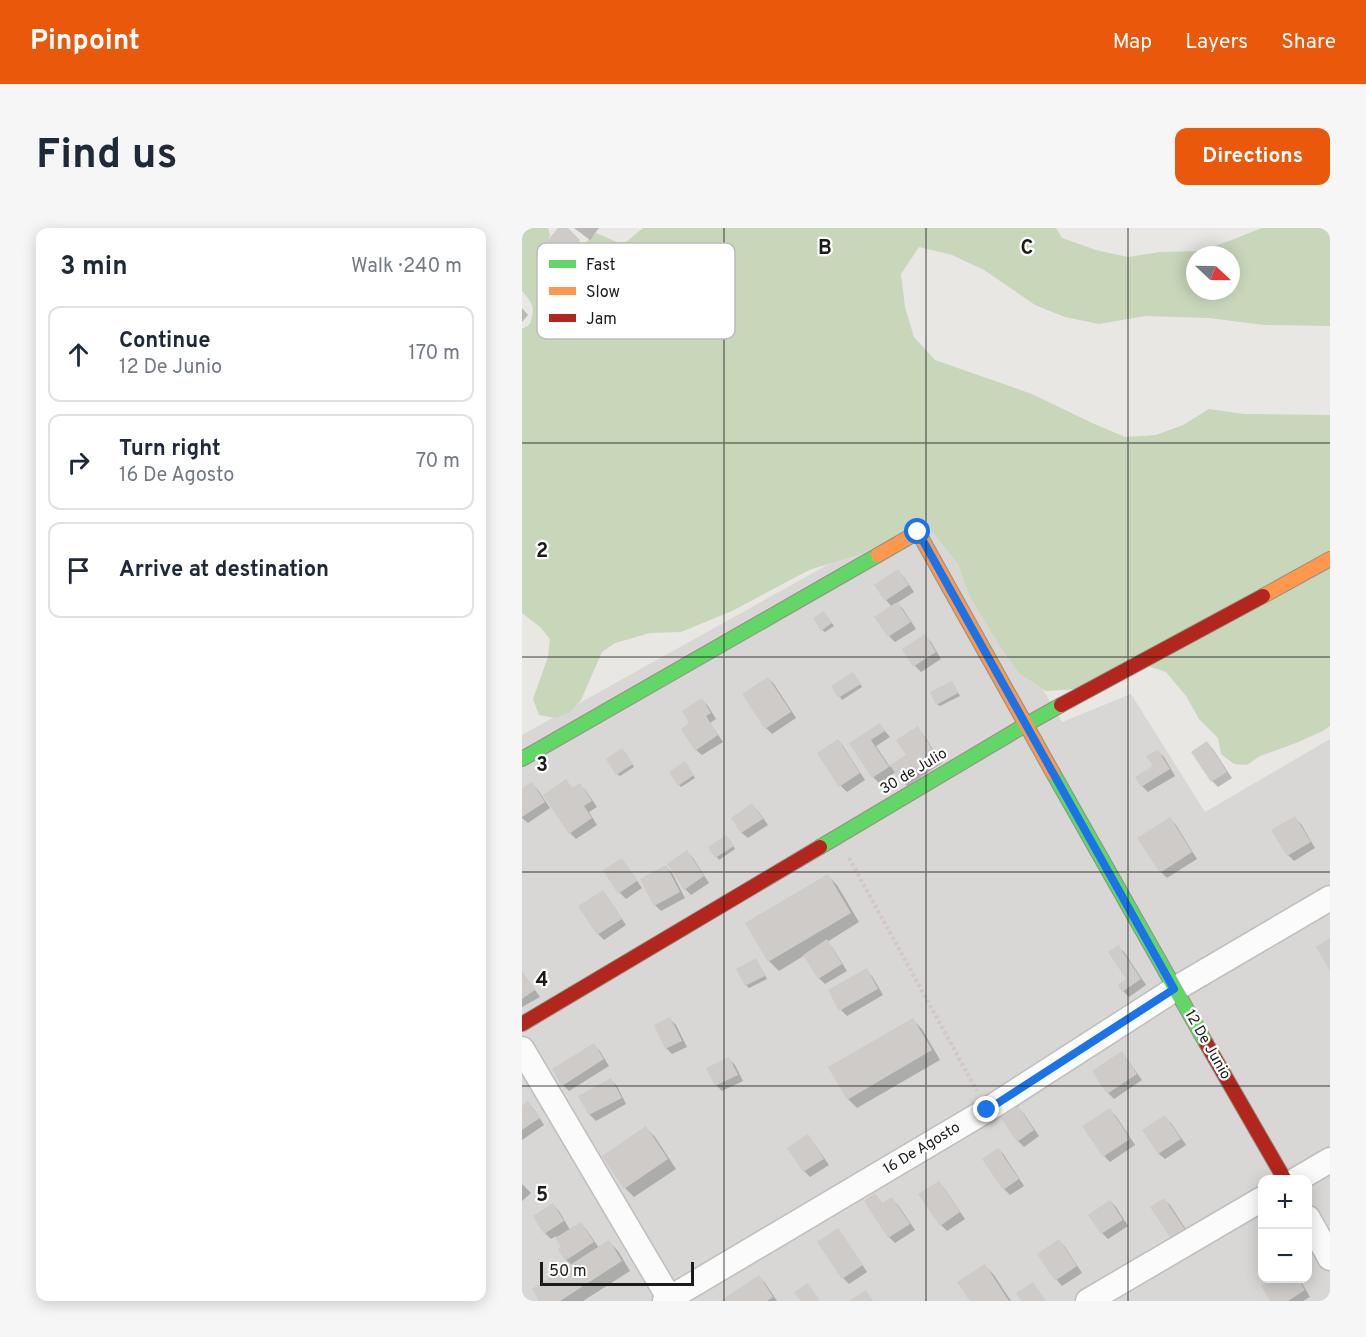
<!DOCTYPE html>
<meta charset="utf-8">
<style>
:root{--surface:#fff;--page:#f6f6f7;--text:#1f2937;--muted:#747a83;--line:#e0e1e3;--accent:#ea580c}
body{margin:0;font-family:Overpass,sans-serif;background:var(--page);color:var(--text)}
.controls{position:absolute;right:18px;bottom:18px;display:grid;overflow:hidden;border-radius:12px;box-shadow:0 3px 15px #0003}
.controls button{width:54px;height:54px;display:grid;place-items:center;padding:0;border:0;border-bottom:2px solid var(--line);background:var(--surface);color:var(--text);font:30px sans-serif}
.compass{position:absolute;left:664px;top:18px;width:54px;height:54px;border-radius:50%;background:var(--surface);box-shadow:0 3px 15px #0003;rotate:112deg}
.scale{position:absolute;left:18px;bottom:15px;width:154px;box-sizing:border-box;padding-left:6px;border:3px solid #1b1b1b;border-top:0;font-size:16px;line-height:21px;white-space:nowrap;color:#1b1b1b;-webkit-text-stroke:4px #fff;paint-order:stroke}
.stop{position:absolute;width:18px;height:18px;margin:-14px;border:4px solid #1a73e8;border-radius:50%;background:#fff}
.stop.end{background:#1a73e8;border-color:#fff;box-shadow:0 2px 6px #0008}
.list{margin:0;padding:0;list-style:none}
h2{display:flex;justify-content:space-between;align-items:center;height:78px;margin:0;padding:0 24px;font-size:26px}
h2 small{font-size:20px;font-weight:400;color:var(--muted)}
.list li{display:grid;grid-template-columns:39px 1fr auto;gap:18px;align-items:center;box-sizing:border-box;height:96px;margin:0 12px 12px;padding:0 12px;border:2px solid var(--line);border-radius:12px}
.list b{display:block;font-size:22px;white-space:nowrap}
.list p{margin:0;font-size:20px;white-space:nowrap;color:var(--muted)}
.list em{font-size:20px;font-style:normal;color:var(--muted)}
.icon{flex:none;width:33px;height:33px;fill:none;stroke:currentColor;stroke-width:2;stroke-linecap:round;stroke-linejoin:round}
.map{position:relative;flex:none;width:808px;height:1073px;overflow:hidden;border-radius:12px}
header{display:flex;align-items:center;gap:36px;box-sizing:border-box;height:84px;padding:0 30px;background:var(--accent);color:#fff}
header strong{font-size:28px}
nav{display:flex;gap:33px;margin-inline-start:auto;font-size:21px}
.intro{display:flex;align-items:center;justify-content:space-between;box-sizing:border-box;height:144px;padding:0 36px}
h1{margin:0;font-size:42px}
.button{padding:15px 27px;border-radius:12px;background:var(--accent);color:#fff;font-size:21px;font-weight:700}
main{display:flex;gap:36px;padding:0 36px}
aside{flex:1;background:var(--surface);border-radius:12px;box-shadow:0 3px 15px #0003}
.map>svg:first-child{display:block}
</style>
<header>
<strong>Pinpoint</strong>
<nav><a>Map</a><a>Layers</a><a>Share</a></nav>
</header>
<div class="intro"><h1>Find us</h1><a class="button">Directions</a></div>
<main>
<aside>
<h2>3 min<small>Walk · 240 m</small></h2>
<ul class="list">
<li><svg class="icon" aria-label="ahead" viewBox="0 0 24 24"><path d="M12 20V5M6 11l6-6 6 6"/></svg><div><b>Continue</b><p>12 De Junio</p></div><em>170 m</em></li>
<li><svg class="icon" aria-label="right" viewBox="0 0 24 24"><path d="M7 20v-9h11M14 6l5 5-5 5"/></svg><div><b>Turn right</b><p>16 De Agosto</p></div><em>70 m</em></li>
<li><svg class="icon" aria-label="arrive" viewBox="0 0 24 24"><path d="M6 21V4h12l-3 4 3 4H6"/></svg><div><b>Arrive at destination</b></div></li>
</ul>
</aside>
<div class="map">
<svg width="808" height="1073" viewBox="0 0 808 1073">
<rect width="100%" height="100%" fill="#e9e7e4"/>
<path fill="#d8d7d5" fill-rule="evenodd" d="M413,277L540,494L609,466L683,584L808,511V1073H0V507ZM740,952H786V1050H740Z"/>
<path fill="#c8d6ba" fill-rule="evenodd" d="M0,0H26L28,7L25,16L33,30L42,32L49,28L74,5L95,14H104L121,0H534L540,10L574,22L606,29L638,24L677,23L707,13L740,0H808V98L742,97L687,90L623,88L577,96L543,89L513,77L462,42L430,27L397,19L379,46L383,79L392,109L413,132L510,166L570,195L603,209L634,207L661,197L687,181L722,186L808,187V498L801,503L774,515L738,528L725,537L712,536L699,526L696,510L677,491L664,468L644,444L614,434L555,461L524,463L497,445L479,420L447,367L436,336L404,295L338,326L287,342L210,383L159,404L128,405L93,415L80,424L59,472L48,484L33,490L17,487L11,471L26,429L28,411L18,399L0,385V100H2L8,96C13,79 12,77 0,63ZM673,27H709V63H673Z"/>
<g fill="#0003">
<polygon points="38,0 43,0 63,19 50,34 33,19"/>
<polygon points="52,0 77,0 68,12"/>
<polygon points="0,80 6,87 0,94"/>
<polygon points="376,343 382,349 392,364 375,375 381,381 394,401 373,414 367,408 355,389 370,379 364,372 354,357"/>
<polygon points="304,387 312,398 303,404 300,402"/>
<polygon points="403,408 409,414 419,431 399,444 393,438 382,422"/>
<polygon points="333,448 340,459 320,472 311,458"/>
<polygon points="246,450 252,456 274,490 250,506 244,500 222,466"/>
<polygon points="430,454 438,468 418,478 415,476"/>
<polygon points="180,472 186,478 194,491 188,495 201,514 180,527 174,522 170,496"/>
<polygon points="358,497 368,509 354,518 368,539 386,528 395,500 401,506 420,535 385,558 374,544 357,555 351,549 330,516"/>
<polygon points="316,512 321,518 343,552 325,564 319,558 297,525"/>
<polygon points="685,515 691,521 710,550 696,559 690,553 671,524"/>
<polygon points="103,524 112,539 98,548 95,546"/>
<polygon points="636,524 642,529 653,548 626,564 620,558 633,539"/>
<polygon points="165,538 173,550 159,559 157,557"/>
<polygon points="44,553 51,561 58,557 64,563 75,579 67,584 75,597 54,611 48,605"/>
<polygon points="10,556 16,562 28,580 6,595 0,590 0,562"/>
<polygon points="230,577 236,583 246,597 226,610 220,605 211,590"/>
<polygon points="773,590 779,596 793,620 772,633 766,627"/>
<polygon points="648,591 654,597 675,631 645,650 639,644"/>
<polygon points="207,611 213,621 197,632 188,620"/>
<polygon points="165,624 171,630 187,655 169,667 163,661"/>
<polygon points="99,632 105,638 120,660 104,671 98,665"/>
<polygon points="144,639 150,645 163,670 139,683 133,677"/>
<polygon points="306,648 315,657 337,694 305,714 310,719 325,743 303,756 297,750 283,727 257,743 247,733 225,696"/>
<polygon points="80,664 86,670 104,697 82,712 76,706 58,679"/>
<polygon points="596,719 602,724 624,757 607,769 601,763 606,752"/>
<polygon points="236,735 245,751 227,760 224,757"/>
<polygon points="344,742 350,748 361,767 325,788 319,782"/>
<polygon points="0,744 18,769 0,779"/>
<polygon points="148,791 154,797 165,819 150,826 144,820"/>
<polygon points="391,792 400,801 418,832 335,880 326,871"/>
<polygon points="72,817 78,823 87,838 47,863 41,857"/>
<polygon points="599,825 605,831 620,852 592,871 586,865"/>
<polygon points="207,831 213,837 221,853 200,863 194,857 186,841"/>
<polygon points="89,852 95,858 104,876 74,893 68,887 58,868"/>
<polygon points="6,875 12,881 22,897 0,912 0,880"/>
<polygon points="496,880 502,886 517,908 502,919 496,913"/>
<polygon points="588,882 594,888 613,917 588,934 582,928"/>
<polygon points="643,889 649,895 664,917 643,931 637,926 622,903"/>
<polygon points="124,900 133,909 154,941 112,969 103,960"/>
<polygon points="286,908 291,914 307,937 288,949 282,943 267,920"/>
<polygon points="476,921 482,927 502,958 488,967 482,961"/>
<polygon points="416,954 422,960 443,991 425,1003 419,997"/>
<polygon points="0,956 9,965 0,973"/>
<polygon points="353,967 361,976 370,971 376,977 393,1002 373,1015 367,1009 344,974"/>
<polygon points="642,972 648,977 671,1012 653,1014"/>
<polygon points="588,973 594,979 606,998 586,1011 580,1005 568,987"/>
<polygon points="31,977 37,983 48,1002 58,995 64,1001 77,1020 87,1014 96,1023 108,1043 61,1073 19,1073 50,1037 44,1032 41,1020 34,1008 29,1011 23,1005"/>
<polygon points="316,1002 321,1008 345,1044 327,1056 321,1050"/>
<polygon points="537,1013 543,1019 560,1045 540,1058 535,1052"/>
<polygon points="463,1038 472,1047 489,1073 449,1073"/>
<polygon points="237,1049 243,1055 255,1073 201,1073"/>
<polygon points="755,1050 777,1050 788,1069 781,1073 750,1073"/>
</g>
<g fill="#cecbc9">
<polygon points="36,0 46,0 58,12 43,29 25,13"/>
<polygon points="376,341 387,357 363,373 352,357"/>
<polygon points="375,374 389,394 366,409 352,389"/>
<polygon points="302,383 310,395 299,403 291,390"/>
<polygon points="403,406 414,424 391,439 380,421"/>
<polygon points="331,444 339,456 316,470 309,458"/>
<polygon points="246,449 269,484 243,501 220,466"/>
<polygon points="430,453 436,465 414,477 408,464"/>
<polygon points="180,470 189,485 184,488 196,507 173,523 159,501 167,495 160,483"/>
<polygon points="358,495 363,503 349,512 367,539 350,550 327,515"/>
<polygon points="396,498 415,529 378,553 368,537 384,527 374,512"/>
<polygon points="316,511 338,545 317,559 295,525"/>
<polygon points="685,513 705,544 689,554 669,524"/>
<polygon points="100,520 111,536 94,547 84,531"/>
<polygon points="636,522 648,541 619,559 613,549 631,538 624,528"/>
<polygon points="163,533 172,547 156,558 147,544"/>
<polygon points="44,551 50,560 58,555 70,573 62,578 70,590 47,606 21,567"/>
<polygon points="10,554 23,574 0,589 0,560"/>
<polygon points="230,575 241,591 219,605 209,590"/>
<polygon points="773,588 789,614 765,628 749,602"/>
<polygon points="648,589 670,624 638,645 615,610"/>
<polygon points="204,607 212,618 193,630 186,619"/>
<polygon points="165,622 182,648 162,662 145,636"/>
<polygon points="100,630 115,653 96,666 81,642"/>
<polygon points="144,637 158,664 132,678 118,651"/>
<polygon points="306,646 329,685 246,734 223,695"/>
<polygon points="81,662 100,691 75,707 56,678"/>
<polygon points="808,710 808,743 794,719"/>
<polygon points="305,711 320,736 296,751 281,727"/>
<polygon points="596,717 619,751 600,764 596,757 604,751 586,724"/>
<polygon points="234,730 243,748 223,758 214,741"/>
<polygon points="345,740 356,761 317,783 306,762"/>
<polygon points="0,743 13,762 0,771"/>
<polygon points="148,789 160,813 143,821 132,797"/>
<polygon points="391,790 410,822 325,872 306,839"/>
<polygon points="72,815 82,831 40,858 30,841"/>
<polygon points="600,823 615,846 585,866 570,843"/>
<polygon points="207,829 216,847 193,858 184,840"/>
<polygon points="89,850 100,870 67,887 56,868"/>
<polygon points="6,873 18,890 0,902 0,878"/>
<polygon points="496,878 512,902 495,914 479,890"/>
<polygon points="588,880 608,911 581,929 560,898"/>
<polygon points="643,887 659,911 636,926 620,902"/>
<polygon points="124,898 146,931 102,961 80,928"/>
<polygon points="286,906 302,931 281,944 265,920"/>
<polygon points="476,920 497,951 481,962 460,931"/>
<polygon points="417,953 438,984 418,998 396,966"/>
<polygon points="353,965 360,975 370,969 388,996 366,1010 342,973"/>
<polygon points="642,970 666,1006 652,1015 628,979"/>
<polygon points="588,972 601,992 579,1006 566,987"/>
<polygon points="31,975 42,993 22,1006 11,988"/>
<polygon points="59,994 72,1014 43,1033 36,1021 39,1019 33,1010"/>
<polygon points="316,1000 341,1037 320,1051 295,1014"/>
<polygon points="537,1011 555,1038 533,1053 515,1026"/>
<polygon points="87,1012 100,1033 38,1073 17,1073 10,1061"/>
<polygon points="463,1036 487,1073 448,1073 435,1054"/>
<polygon points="237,1047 251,1069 245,1073 198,1073"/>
<polygon points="752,1050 776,1050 783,1062 766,1073 748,1073 739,1058"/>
<polygon points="511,1054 524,1073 499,1073 494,1065"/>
<polygon points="286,1055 298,1073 279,1073 272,1064"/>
<polygon points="344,1062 351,1073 327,1073"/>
</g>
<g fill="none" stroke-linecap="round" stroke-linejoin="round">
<g stroke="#bfbebc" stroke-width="27">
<g id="street">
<polyline points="0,821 149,1073"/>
<polyline points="774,952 808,932"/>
<polyline points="786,990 808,1030"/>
<polyline points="143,1073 465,882 653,761 808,670"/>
<polyline points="566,1073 740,971"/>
</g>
</g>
<g stroke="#92917d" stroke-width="16">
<g id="fast">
<polyline points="0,531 356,327"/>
<polyline points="531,545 684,815"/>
<polyline points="298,619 505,496 539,477"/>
</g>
</g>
<g stroke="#92917d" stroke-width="16">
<g id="slow">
<polyline points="356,327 396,304 531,545"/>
<polyline points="741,368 808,331"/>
</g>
</g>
<g stroke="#92917d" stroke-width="16">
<g id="jam">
<polyline points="539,477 741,368"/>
<polyline points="0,796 298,619"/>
<polyline points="684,815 763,952"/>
</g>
</g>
<polyline stroke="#d4c6c6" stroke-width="4" stroke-dasharray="3 3" stroke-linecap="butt" points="327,630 455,863"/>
<use href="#street" stroke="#fcfbfb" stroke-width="24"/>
<use href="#fast" stroke="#63d668" stroke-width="14"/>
<use href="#slow" stroke="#ff974d" stroke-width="14"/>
<use href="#jam" stroke="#b3261e" stroke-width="14"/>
</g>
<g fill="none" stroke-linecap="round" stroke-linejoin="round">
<polyline stroke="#1a73e8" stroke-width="8" points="396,304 652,761 465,882"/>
</g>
<path fill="none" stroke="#1b1b1b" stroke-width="1.5" stroke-opacity="0.55" d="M202,0V1073M404,0V1073M606,0V1073M0,215H808M0,429H808M0,644H808M0,858H808"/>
<g text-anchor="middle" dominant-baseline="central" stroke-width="4.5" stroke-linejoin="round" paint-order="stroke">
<g font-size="15" fill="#1b1b1b" stroke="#fff">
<text transform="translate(392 544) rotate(-31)">30 de Julio</text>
<text transform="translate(685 817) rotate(60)">12 De Junio</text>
<text transform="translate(400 921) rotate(-31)">16 De Agosto</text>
</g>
</g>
<rect x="15" y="15" width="198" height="96" rx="9" fill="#fff" stroke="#bbb" stroke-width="1.5"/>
<rect x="27" y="32" width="27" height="8" fill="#63d668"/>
<rect x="27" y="59" width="27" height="8" fill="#ff974d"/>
<rect x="27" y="86" width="27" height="8" fill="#b3261e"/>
<g font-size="16" fill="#1b1b1b">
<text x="64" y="42">Fast</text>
<text x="64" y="69">Slow</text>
<text x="64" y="96">Jam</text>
</g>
<g font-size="20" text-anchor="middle" font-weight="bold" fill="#1b1b1b" stroke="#fff" stroke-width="4.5" stroke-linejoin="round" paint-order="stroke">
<text x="303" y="26">B</text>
<text x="505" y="26">C</text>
<text x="20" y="329">2</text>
<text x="20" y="543">3</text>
<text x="20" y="758">4</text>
<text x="20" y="973">5</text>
</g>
</svg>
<div class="controls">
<button>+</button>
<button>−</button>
</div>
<svg class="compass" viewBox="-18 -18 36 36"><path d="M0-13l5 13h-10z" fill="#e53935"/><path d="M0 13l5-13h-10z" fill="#747a83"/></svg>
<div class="scale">50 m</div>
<div class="stop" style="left:396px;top:304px"></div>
<div class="stop end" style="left:465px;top:882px"></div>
</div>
</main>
